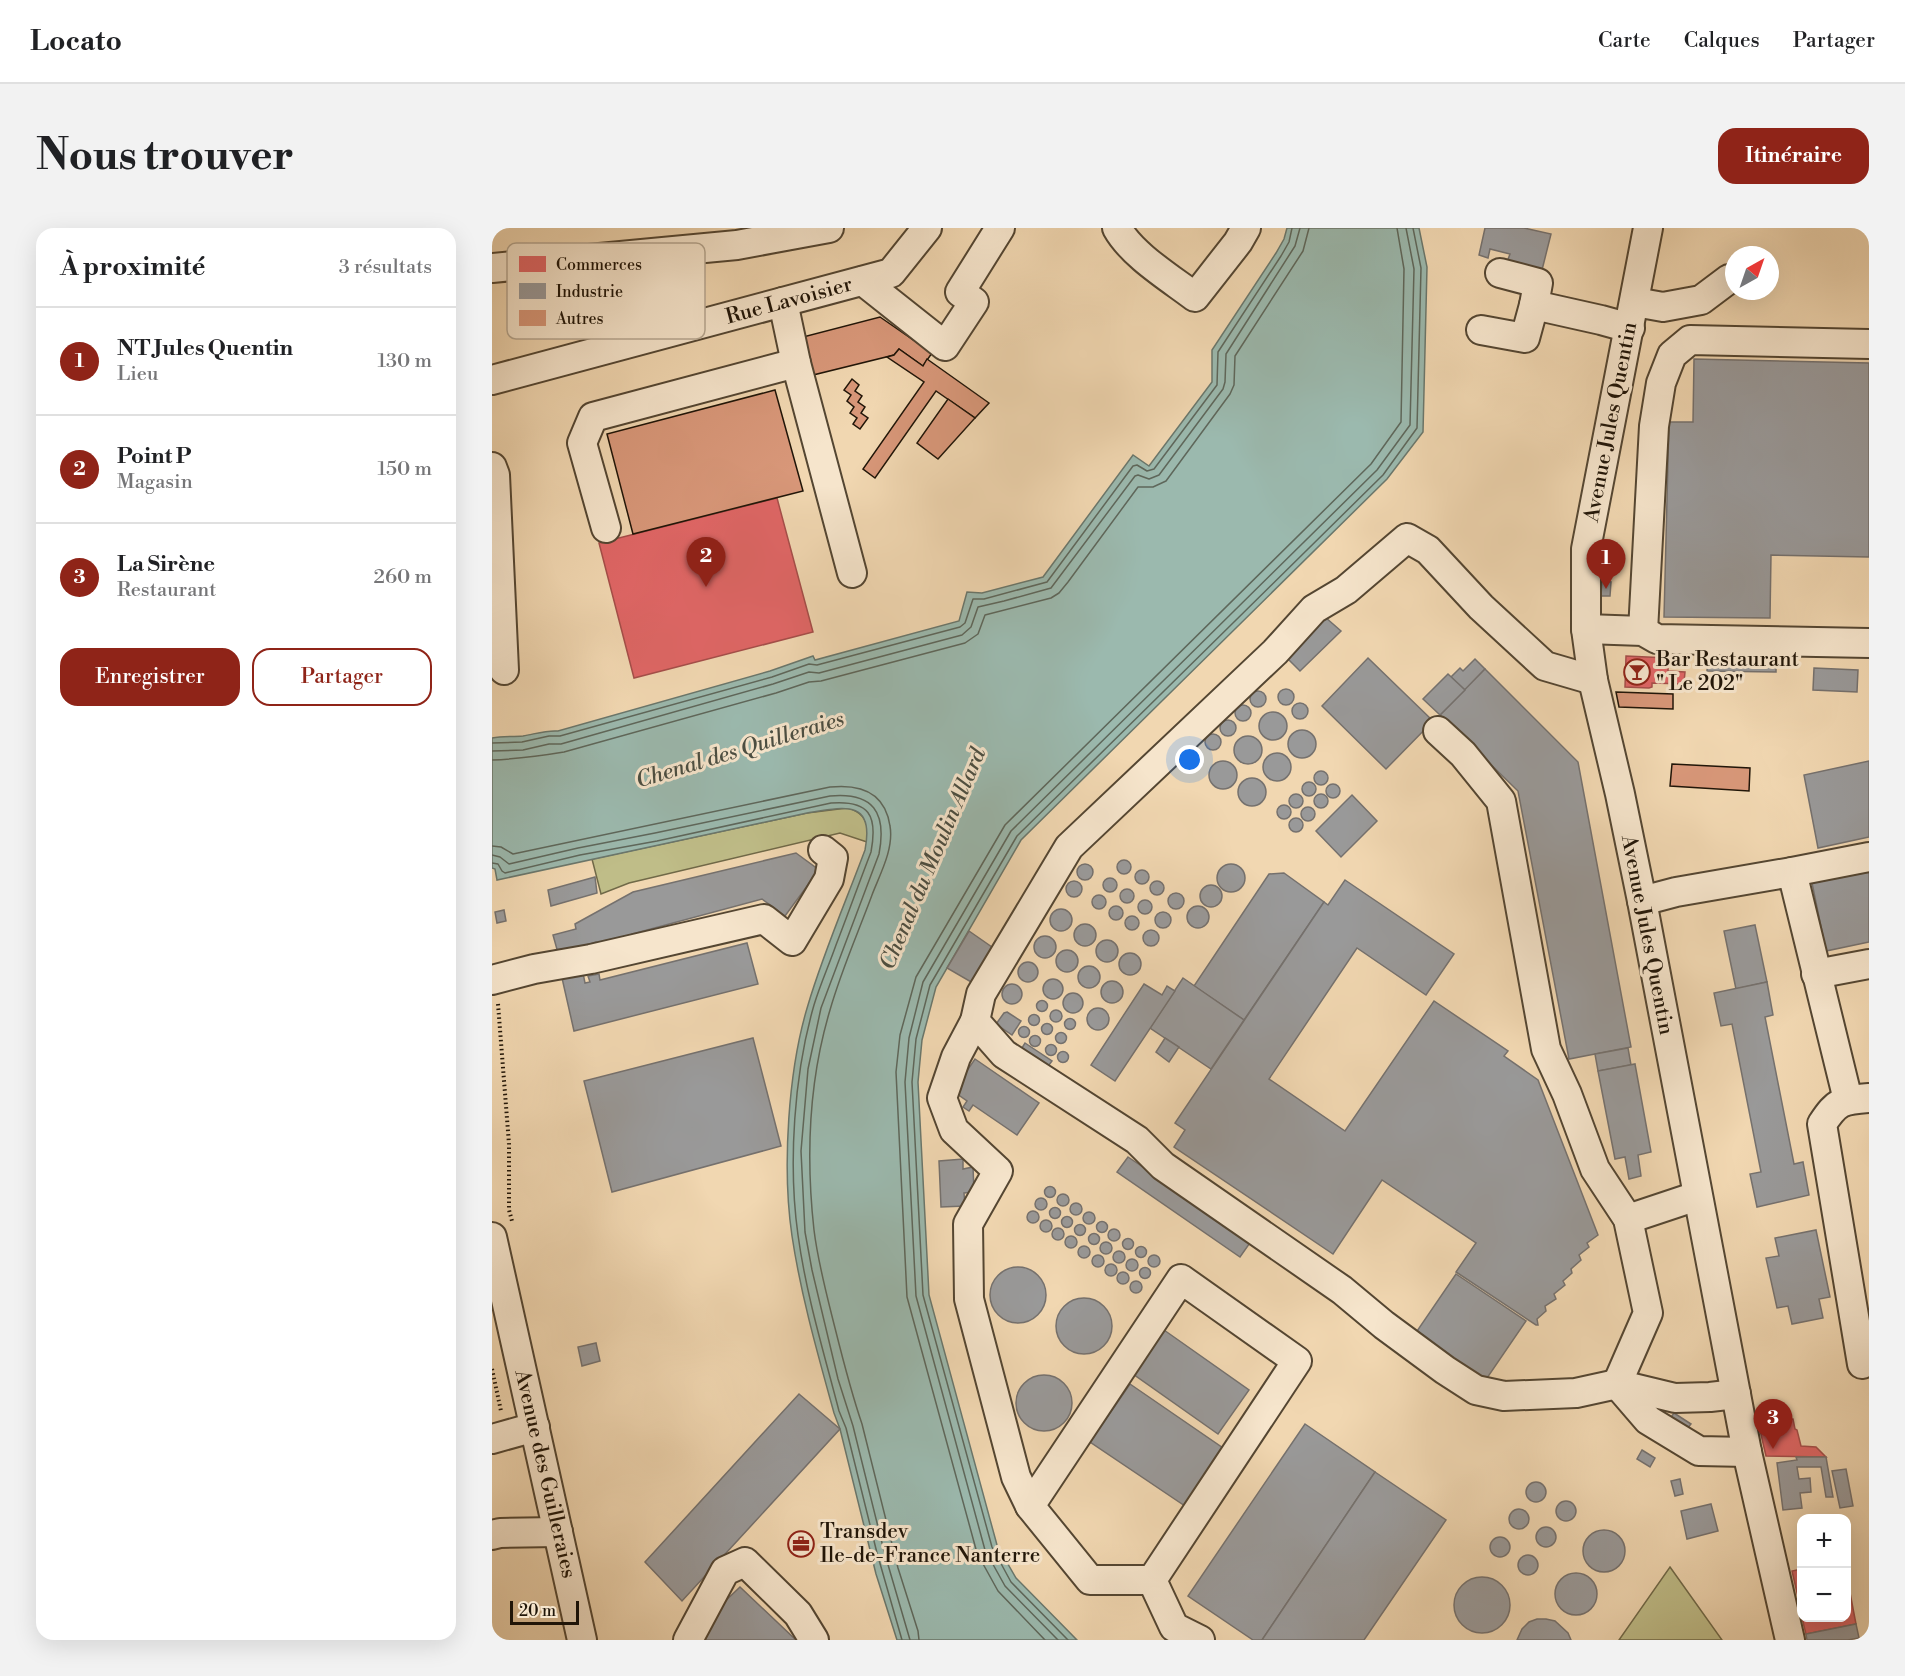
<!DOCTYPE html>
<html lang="fr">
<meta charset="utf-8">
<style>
:root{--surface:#fff;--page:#f2f2f2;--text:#202124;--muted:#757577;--line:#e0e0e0;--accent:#8f2418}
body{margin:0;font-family:"Libre Bodoni",serif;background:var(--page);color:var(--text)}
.controls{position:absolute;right:18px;bottom:18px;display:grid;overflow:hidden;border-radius:12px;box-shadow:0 6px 24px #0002}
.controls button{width:54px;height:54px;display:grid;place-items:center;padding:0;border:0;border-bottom:2px solid var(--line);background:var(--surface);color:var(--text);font:30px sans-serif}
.compass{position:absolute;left:1233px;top:18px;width:54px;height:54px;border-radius:50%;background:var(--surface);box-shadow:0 6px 24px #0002;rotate:40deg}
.scale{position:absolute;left:18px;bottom:15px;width:69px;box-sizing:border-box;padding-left:6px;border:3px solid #201508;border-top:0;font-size:16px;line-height:21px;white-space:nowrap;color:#201508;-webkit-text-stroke:4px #f6e5cc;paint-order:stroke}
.you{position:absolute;left:698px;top:532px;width:21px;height:21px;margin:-15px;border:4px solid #fff;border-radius:50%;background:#1a73e8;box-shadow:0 0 0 9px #1a73e833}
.badge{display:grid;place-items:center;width:39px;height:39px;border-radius:50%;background:var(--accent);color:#fff;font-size:20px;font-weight:700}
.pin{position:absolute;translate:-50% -50px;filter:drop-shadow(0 2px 3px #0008)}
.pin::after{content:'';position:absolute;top:32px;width:21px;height:18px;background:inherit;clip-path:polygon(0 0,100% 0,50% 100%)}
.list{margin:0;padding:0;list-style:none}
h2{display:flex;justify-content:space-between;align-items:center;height:78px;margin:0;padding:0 24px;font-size:26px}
h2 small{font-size:20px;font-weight:400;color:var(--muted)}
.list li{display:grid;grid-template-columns:39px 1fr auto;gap:18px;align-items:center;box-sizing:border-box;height:108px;padding:0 24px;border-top:2px solid var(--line)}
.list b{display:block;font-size:22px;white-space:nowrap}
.list p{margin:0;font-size:20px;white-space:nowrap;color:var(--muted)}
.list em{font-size:20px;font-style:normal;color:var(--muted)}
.actions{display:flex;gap:12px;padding:18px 24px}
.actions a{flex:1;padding:14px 0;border:2px solid var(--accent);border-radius:18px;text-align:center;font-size:21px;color:var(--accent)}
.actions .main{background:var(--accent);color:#fff}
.map{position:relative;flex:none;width:1377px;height:1412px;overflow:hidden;border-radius:18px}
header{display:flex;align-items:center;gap:36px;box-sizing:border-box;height:84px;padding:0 30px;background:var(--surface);border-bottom:2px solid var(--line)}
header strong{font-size:28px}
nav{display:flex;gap:33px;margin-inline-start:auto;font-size:21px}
.intro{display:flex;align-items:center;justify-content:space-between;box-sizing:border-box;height:144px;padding:0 36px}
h1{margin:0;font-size:42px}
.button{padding:15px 27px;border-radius:18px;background:var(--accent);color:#fff;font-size:21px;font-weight:700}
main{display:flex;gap:36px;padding:0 36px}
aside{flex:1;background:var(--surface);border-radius:18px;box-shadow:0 6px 24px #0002}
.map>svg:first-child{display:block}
</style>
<header>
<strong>Locato</strong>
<nav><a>Carte</a><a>Calques</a><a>Partager</a></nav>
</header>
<div class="intro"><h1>Nous trouver</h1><a class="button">Itinéraire</a></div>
<main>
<aside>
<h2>À proximité<small>3 résultats</small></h2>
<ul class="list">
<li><span class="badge">1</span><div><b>NT Jules Quentin</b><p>Lieu</p></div><em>130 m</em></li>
<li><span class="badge">2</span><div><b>Point P</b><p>Magasin</p></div><em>150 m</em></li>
<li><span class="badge">3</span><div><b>La Sirène</b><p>Restaurant</p></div><em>260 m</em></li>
</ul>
<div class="actions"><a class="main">Enregistrer</a><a>Partager</a></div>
</aside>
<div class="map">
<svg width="1377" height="1412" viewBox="0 0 1377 1412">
<rect width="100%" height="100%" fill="#f1d7b1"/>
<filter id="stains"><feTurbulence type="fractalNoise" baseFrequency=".00333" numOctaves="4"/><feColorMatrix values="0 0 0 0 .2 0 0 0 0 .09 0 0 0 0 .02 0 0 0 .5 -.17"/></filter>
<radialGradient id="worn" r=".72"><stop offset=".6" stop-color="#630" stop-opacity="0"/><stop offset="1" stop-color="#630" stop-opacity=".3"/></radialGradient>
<g fill="#bfbd88" stroke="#706948" stroke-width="1.5">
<path d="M355,580C373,584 378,597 375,614L348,605L137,655L109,666L100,631L315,585Z"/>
<polygon points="1178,1339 1230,1412 1127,1412"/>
</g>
<path fill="#9bb9ae" stroke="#6a776c" stroke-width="1.5" d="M795,0H927L935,39L931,204L895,251L529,612L444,759L430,812L426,854L437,1067L505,1317L524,1350L585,1412H405L384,1346L348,1201L342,1185C326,1127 309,1068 300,1008C290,940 296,842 316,777C331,726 354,673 373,622C383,571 352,579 315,585L5,652L3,641L0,640V510C10,508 20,509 31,508C43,506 54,502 66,503L278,443L321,428L323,432L467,393L475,364L490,365L551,349L641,227L657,238L720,154V122L784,25L792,11Z"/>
<g fill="#e06666" stroke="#a64e4a" stroke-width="1.5">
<polygon points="285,270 321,404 142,450 107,315"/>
<polygon points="1134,428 1176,430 1176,443 1193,444 1192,455 1200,455 1199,460 1192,460 1192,456 1160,455 1160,459 1157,460 1133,459"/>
<polygon points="1292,1184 1293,1192 1301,1191 1303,1201 1305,1202 1309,1218 1324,1219 1334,1229 1274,1228 1264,1185"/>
<polygon points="1310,1341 1310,1386 1300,1343"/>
<polygon points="1354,1344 1364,1396 1314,1406 1310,1390 1354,1390"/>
</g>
<g fill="#999" stroke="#75716e" stroke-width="1.5">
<polygon points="993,0 1032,0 1059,6 1050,42 1015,34 1018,26 998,21 996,30 987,27"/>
<polygon points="1202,131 1377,135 1377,329 1279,327 1278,390 1172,389 1177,194 1201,194"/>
<polygon points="1110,353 1119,354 1118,368 1109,368"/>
<polygon points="833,389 849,403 808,443 794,429"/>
<polygon points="876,430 941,493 894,541 830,478"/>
<polygon points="983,431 993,441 973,462 959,449 968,440 971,443"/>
<polygon points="1216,431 1284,433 1284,444 1215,443"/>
<polygon points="1322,440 1366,442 1365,464 1321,462"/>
<polygon points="993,441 1086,534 1139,819 1077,831 1026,563 948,487"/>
<polygon points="956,446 973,462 948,487 931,471"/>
<circle cx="794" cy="469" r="8"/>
<circle cx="766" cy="471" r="8"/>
<circle cx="808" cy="483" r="8"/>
<circle cx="751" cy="485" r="8"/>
<circle cx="781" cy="498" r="14"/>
<circle cx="736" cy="500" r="8"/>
<circle cx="810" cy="516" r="14"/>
<circle cx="721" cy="514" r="8"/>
<circle cx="756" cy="522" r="14"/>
<circle cx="785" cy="539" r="14"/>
<circle cx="731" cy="547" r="14"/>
<polygon points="1377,533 1377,609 1326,620 1312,547"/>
<circle cx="829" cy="550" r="7"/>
<circle cx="760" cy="564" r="14"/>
<circle cx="817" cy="561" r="7"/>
<circle cx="841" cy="563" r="7"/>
<circle cx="829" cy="573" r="7"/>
<circle cx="804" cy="573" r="7"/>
<polygon points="860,567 885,593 849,629 824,603"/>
<circle cx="792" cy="584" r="7"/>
<circle cx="816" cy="586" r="7"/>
<circle cx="804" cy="597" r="7"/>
<polygon points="304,625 327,642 293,688 270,671 140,706 142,712 106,721 104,714 92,718 94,724 66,725 61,707 84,701 83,696 141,664"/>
<circle cx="632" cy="639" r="7"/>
<circle cx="739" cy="650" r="14"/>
<circle cx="593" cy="644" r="8"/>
<circle cx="650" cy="649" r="7"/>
<polygon points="1377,644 1377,714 1334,723 1320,655"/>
<polygon points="792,645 832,674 752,792 702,758 777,646"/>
<polygon points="103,649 105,665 59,678 56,662"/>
<circle cx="618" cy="657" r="7"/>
<polygon points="853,652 962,726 934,767 865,720 777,851 853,903 942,773 1016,823 1012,828 1046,852 1106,1007 1095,1015 1097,1019 1087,1027 1089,1032 1079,1041 1080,1045 1071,1053 1073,1057 1062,1066 1064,1071 1053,1078 1054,1083 1045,1091 1046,1097 1044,1097 964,1044 984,1015 890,952 841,1026 682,919 693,902 683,895 832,674 836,677"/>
<circle cx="665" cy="660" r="7"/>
<circle cx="582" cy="661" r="8"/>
<circle cx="719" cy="668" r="11"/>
<circle cx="635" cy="668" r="7"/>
<circle cx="684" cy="673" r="8"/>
<circle cx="607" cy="674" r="7"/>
<circle cx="653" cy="679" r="7"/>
<circle cx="624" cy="685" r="7"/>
<circle cx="706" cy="689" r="11"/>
<circle cx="569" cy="692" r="11"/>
<polygon points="12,682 14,693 5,695 3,684"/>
<circle cx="671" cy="692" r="8"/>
<circle cx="640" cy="695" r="7"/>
<circle cx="593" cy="707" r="11"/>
<polygon points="1263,697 1275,754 1244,761 1232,703"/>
<circle cx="659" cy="710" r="8"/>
<polygon points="477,703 507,724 486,758 455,740"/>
<circle cx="553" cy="719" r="11"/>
<circle cx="615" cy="723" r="11"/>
<polygon points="255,715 266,756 82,803 70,750 91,745 93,755 98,754 96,748 107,746 108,752"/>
<circle cx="575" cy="733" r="11"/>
<circle cx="638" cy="736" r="11"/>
<circle cx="536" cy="744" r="10"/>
<circle cx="597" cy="749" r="11"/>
<polygon points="691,750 752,792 719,841 658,800"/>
<circle cx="561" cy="761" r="10"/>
<circle cx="620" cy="764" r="11"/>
<polygon points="1275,754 1281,787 1273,789 1302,936 1311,934 1317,967 1265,979 1258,946 1269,944 1240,796 1229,798 1222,765"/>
<circle cx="520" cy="766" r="10"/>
<polygon points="652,756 670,767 675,758 683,763 623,853 599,837"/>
<circle cx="581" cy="775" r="10"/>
<circle cx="550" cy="778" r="5.5"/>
<circle cx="606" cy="791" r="11"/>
<circle cx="564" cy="788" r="6"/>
<polygon points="515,784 529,793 520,807 504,796 512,785"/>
<circle cx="542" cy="792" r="5.5"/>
<circle cx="578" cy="796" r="5.5"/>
<circle cx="555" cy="801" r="5.5"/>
<circle cx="532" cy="804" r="5.5"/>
<circle cx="569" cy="810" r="5.5"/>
<circle cx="543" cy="813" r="5.5"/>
<polygon points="261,810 289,918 120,964 92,853"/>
<polygon points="673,810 687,819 677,834 664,824"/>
<polygon points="533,815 560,833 554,841 528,823"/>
<circle cx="559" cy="822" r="5.5"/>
<polygon points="1136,820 1139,837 1106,843 1103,826"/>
<circle cx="571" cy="829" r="5.5"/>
<polygon points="483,831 547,875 525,907 481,877 477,883 471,879 475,873 461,863"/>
<polygon points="1143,836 1159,924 1146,927 1149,948 1137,951 1133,929 1123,931 1106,843"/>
<polygon points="636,929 760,1012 748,1029 625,944"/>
<polygon points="471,931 471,941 481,939 482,964 472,965 473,978 449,979 447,933"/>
<circle cx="558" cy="964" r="5.5"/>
<circle cx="571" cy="972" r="6"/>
<circle cx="549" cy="976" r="6"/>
<circle cx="584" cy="981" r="6"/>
<circle cx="563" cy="985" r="5.5"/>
<circle cx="541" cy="989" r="6"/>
<circle cx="597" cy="990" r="6"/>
<circle cx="575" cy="994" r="5.5"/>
<circle cx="554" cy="998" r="6"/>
<circle cx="610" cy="999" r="5.5"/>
<circle cx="588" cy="1002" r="5.5"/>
<circle cx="566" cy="1006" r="6"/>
<circle cx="622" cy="1007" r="6"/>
<polygon points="1324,1002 1338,1069 1327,1071 1331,1090 1300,1096 1296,1078 1285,1080 1274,1030 1287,1028 1283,1010"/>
<circle cx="602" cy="1011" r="5.5"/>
<circle cx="579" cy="1014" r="6"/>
<circle cx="636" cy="1016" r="5.5"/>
<circle cx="614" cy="1020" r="6"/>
<circle cx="592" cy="1024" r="6"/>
<circle cx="649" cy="1024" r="5.5"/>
<circle cx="627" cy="1029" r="6"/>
<circle cx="606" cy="1033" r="6"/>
<circle cx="662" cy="1033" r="6"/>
<circle cx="640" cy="1037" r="6"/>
<circle cx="619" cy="1042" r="6"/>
<circle cx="653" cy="1045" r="5.5"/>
<circle cx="526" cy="1067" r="28"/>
<circle cx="631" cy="1050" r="6"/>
<polygon points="964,1046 1034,1093 993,1153 923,1106"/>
<circle cx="644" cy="1059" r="6"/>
<circle cx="592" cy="1098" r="28"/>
<polygon points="672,1102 757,1162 726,1206 641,1146"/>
<polygon points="104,1115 108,1133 90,1138 86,1119"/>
<circle cx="552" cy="1175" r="28"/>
<polygon points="638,1156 731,1220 693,1278 598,1214"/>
<polygon points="307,1166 348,1201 190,1373 153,1334"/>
<polygon points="1182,1185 1199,1196 1194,1202 1177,1192"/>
<polygon points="813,1196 883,1244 770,1412 761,1412 696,1368"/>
<polygon points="1150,1222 1163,1230 1158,1239 1145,1231"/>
<polygon points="1304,1229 1334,1229 1341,1269 1334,1269 1329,1239 1305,1239 1307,1251 1318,1250 1319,1264 1308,1265 1310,1280 1291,1282 1285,1235 1305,1232"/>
<polygon points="1354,1241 1361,1278 1348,1280 1340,1243"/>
<polygon points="883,1244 954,1292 872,1412 770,1412"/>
<polygon points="1188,1251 1191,1266 1183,1268 1179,1253"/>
<circle cx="1044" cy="1264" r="10"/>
<circle cx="1074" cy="1283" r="10"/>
<polygon points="1219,1276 1226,1303 1195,1311 1189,1283"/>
<circle cx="1027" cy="1291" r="10"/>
<circle cx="1054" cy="1309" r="10"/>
<circle cx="1112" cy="1323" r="21"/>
<circle cx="1008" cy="1319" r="10"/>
<circle cx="1036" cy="1337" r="10"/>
<circle cx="1084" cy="1366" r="21"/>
<circle cx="990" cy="1377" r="28"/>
<polygon points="248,1359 304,1412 212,1412 227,1379"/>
<polygon points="1045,1391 1054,1391 1063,1393 1076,1405 1079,1412 1025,1412 1030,1401 1037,1394"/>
<polygon points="1364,1396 1367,1410 1356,1412 1315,1412 1314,1406"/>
</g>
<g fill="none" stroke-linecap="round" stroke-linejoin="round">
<g stroke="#5e675b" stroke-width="1.5">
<polyline points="0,515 30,514 57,508 68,508 280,449 317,436 325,437 468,399 473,395 481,371 492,371 555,354 641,238 645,237 655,243 662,241 725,157 726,124 789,28 797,14 800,0"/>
<polyline points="0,523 31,522 57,516 69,516 281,456 317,444 327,445 470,407 479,399 486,379 512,373 559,360 643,248 646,247 657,251 667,247 731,161 733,154 734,126 803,18 808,0"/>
<path d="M0,532C24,531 48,528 72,524L284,465L317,454L329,453L473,415L486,406L493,387L559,370L567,365L576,354L646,259H661L674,253L738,166L742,157L743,128L811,23L817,0"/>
<path d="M0,618L9,619L21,626L338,559C367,556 393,563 398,598C402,621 388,646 380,667C366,705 349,743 338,782C317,852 314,930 322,1002C326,1035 335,1068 343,1100C351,1132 359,1164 370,1196L406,1340L426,1403L427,1412"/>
<path d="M0,627L8,629L17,636L86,620L163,605L338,568C381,564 395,584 387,626L329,780L316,841L309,923L313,1004L320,1042L346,1151L361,1198L392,1323L418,1412"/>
<path d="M0,635L6,636L10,643L13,645L88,627L165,613L339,575C377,572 386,587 379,624C367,655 356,686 344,717C337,737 328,757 322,777C302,846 296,936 306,1007C314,1066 332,1125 347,1183L354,1200L385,1325L410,1412"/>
<polyline points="553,1412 506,1363 485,1325 415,1069 404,844 408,807 424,749 513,597 879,236 909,194 912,41 905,0"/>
<polyline points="566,1412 513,1358 493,1322 424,1068 413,854 417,810 431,754 519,603 885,242 918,197 922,41 914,0"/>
<polyline points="576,1412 519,1354 500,1319 431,1067 420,854 424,811 438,757 525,608 891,247 925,200 929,40 921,0"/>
</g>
</g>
<g fill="#d89779" stroke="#201508" stroke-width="1.5">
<polygon points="388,89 440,125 431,138 407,121 402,127 321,147 311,109"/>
<polygon points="407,121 431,138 435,131 497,175 483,190 444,163 383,250 371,241 432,154 395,129 402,127"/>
<polygon points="360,151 367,157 363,163 370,168 366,174 373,179 369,185 376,190 368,201 361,196 365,190 358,185 362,179 355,173 359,167 352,162"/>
<polygon points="283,162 311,263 141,306 115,206"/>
<polygon points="456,171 483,190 446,231 425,215"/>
<polygon points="1124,464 1181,466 1181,481 1127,479"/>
<polygon points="1180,536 1258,540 1257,563 1178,558"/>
</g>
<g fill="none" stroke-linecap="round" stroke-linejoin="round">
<g stroke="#544632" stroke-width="32">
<g id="minor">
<path d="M625,0C640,27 678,50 703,69L746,14L754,0"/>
<polyline points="1156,0 1094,321 1094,401 1101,452 1128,566 1150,673 1255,1224 1298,1412"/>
<polyline points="0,40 245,17 337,0"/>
<polyline points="1008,45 1046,55 1042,77 1109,92 1138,100"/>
<polyline points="371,53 453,118 482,74 468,64 508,0"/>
<polyline points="291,74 304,135 360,345"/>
<polyline points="1143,74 1171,79 1209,72 1237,51"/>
<polyline points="989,102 1033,110 1042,77"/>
<polyline points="0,152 399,45 435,0"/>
<polyline points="0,239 3,247 12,442"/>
<polyline points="114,300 90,215 101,189 304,135"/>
<polyline points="1094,401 1151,403 1165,411 1377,415"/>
<polyline points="1151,403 1162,198 1169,155 1180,127 1198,112 1377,116"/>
<polyline points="1101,452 1053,438 989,379 936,322 915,310 854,362 822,381 783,424 577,619 489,766 483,793 512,826 645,912 671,938 850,1062 892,1097 953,1142 984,1162 1012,1168 1084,1165 1125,1156 1183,1170 1218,1169 1244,1166"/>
<polyline points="946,503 971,526 1009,573 1054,821 1075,866 1103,941 1136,991 1156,1085 1125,1156 1156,1192 1207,1223 1255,1224"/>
<polyline points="1300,644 1377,629"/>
<polyline points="1150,673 1184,664 1300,644 1356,872"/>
<polyline points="1324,746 1377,736"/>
<polyline points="0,752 42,741 99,731 272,691 300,713 337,651 341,630 331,622"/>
<polyline points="483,793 464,829 450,870 462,902 506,943 476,996 477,1071 524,1249 538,1278"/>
<polyline points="1136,991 1205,968"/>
<polyline points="0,1009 90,1412"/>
<path d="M1370,1136L1330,896C1345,873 1350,872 1377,870"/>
<polyline points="0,1211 43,1199"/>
<polyline points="0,1307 8,1305 66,1304"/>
<polyline points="660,1352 598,1352 538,1278 689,1051 805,1133 660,1352 682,1399 708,1412"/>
<polyline points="196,1412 233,1343 253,1334 306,1386 322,1412"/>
</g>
</g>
<g stroke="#201508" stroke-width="4" stroke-dasharray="1.5 3" stroke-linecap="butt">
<polyline points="6,776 17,916 17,982 20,993"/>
<polyline points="0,1141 9,1183"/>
</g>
<use href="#minor" stroke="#f6e5cc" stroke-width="28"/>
</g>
<defs>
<g id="bar-ring" transform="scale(1.35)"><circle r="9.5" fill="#f6e5cc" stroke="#8f2418" stroke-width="1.5"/><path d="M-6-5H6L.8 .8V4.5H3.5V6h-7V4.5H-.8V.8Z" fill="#8f2418"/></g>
<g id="office-ring" transform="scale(1.35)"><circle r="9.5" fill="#f6e5cc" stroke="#8f2418" stroke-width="1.5"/><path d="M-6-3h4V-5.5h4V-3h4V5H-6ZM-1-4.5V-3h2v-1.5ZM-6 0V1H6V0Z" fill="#8f2418"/></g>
</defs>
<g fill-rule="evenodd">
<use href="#bar-ring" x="1145" y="444"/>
<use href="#office-ring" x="309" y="1316"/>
</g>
<g text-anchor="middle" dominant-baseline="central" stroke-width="6" stroke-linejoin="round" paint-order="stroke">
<g font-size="21" fill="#201508" stroke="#f6e5cc">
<text transform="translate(297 73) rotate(-15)">Rue Lavoisier</text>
<text transform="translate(1119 194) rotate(-79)">Avenue Jules Quentin</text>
<text transform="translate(1155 707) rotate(79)">Avenue Jules Quentin</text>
<text transform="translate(53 1246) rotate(77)">Avenue des Guilleraies</text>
</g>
<g font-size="21" fill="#201508" stroke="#f6e5cc" text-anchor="start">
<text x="1164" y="432">Bar Restaurant<tspan x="1164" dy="24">" Le 202"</tspan></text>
<text x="328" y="1304">Transdev<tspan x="328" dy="24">Ile-de-France Nanterre</tspan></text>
</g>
<g font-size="22" font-style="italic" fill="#4b4e42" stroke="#f6e5cc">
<text transform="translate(248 522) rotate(-17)">Chenal des Quilleraies</text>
<text transform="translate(441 631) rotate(-67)">Chenal du Moulin Allard</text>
</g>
</g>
<rect x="15" y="15" width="198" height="96" rx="9" fill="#f6e5cc" stroke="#b6a791" stroke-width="1.5"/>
<rect x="27" y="28" width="27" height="16" fill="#e06666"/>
<rect x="27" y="55" width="27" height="16" fill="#999"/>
<rect x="27" y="82" width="27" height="16" fill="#d89779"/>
<g font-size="16" fill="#201508">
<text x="64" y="42">Commerces</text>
<text x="64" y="69">Industrie</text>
<text x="64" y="96">Autres</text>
</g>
<rect width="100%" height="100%" filter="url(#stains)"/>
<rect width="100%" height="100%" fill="url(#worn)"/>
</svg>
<div class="controls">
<button>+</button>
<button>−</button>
</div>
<svg class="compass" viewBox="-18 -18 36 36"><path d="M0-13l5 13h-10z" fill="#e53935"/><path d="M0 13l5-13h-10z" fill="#757577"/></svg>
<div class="scale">20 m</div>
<div class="you"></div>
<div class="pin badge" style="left:1114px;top:361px">1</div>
<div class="pin badge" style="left:214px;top:359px">2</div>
<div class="pin badge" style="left:1281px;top:1221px">3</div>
</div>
</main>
